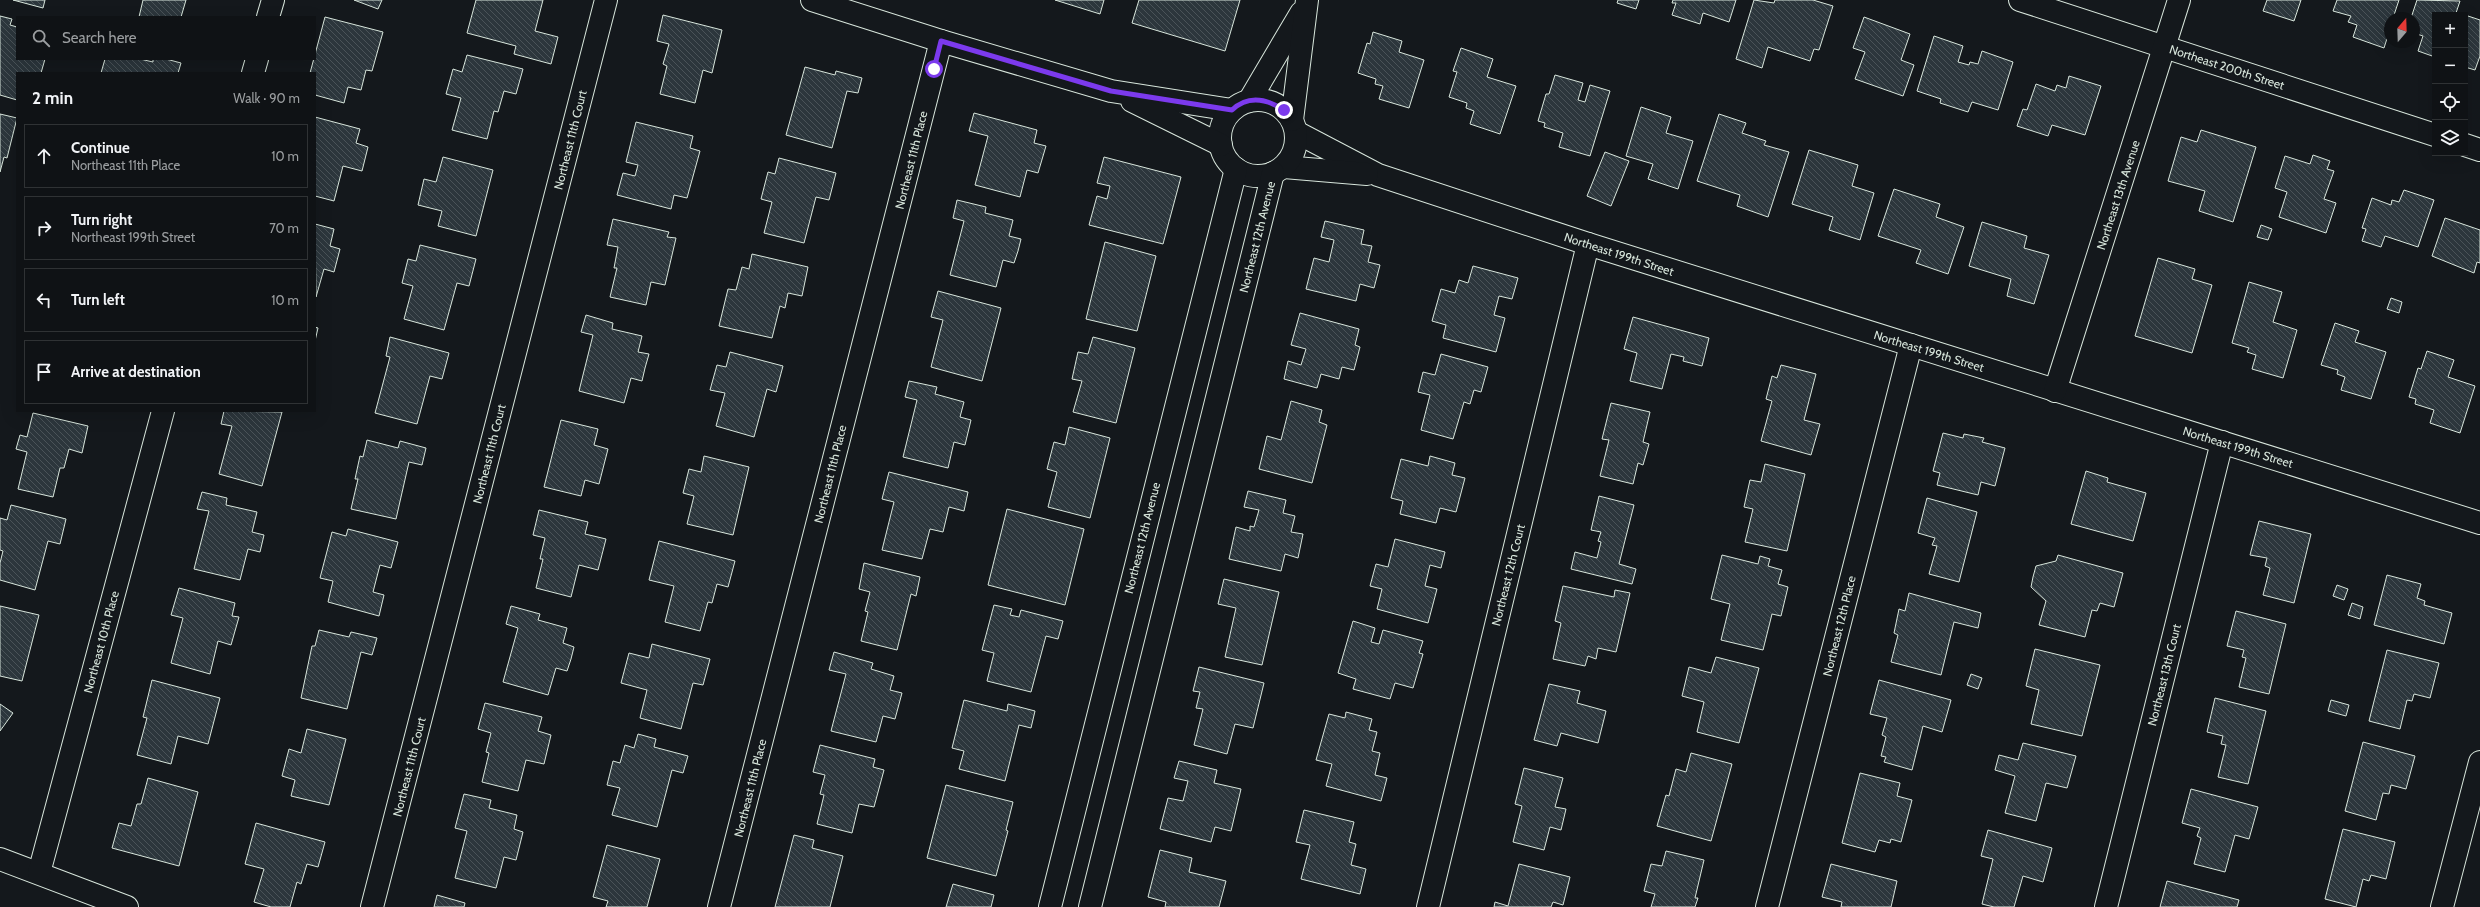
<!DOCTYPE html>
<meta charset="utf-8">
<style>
:root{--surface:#0f1215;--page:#181b1e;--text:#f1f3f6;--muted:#9b9ea0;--line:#2f3234}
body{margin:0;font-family:Cabin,sans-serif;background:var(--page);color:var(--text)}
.controls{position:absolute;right:12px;top:12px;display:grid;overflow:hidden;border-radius:0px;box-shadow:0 4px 16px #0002}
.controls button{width:36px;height:36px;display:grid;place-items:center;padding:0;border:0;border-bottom:1px solid var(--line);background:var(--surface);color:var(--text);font:20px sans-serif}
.compass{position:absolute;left:2384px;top:12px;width:36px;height:36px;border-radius:50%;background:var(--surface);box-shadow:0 4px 16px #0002;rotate:19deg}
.stop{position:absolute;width:12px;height:12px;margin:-9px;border:3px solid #7c3aed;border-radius:50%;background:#fff}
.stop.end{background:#7c3aed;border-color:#fff;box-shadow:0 1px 4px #0008}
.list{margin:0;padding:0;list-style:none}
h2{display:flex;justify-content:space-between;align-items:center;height:52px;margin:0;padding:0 16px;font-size:17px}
h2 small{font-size:13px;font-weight:400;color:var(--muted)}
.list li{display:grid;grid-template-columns:26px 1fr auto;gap:12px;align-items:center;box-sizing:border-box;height:64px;margin:0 8px 8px;padding:0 8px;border:1px solid var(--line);border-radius:0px}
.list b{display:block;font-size:15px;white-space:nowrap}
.list p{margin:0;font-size:13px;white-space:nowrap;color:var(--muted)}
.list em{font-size:13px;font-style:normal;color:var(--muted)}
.icon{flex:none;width:22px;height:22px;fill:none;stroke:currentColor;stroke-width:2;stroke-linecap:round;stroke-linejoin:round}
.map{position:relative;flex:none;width:2480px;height:907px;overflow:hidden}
.search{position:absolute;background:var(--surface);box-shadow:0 4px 16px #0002;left:16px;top:16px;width:300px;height:44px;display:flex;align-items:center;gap:10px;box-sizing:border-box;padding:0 14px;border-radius:0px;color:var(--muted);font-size:15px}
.panel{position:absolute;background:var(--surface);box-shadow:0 4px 16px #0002;left:16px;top:72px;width:300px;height:340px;border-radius:0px}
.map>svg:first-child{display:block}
</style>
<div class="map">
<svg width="2480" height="907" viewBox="0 0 2480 907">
<defs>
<pattern id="building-back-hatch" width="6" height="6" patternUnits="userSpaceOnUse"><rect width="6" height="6" fill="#2c363c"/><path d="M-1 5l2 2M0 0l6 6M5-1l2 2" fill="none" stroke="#4a5358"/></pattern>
</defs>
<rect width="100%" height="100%" fill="#14181c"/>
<g fill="url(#building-back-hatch)" stroke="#d8e6dc">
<polygon points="13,0 45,0 43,8"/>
<polygon points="143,0 186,0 181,17 139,17"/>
<polygon points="354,0 382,0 378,9"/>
<polygon points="476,0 543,0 535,31 558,37 551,64 514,54 516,46 467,33"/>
<polygon points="1055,0 1104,0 1100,14"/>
<polygon points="1139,0 1240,0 1225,51 1132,23"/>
<polygon points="1618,0 1639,0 1636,9 1617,3"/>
<polygon points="1673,0 1736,0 1729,22 1703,13 1700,24 1672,15 1676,3 1672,3"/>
<polygon points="1754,0 1774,3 1775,0 1813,0 1833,6 1819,50 1814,49 1810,61 1768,47 1762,68 1736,59"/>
<polygon points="2267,0 2301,0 2294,21 2263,11"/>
<polygon points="2337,0 2399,0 2393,18 2390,18 2390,29 2384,48 2353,37 2357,25 2348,22 2351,16 2333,11"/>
<polygon points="2417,0 2460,1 2456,13 2464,15 2435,15 2435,57 2418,51 2423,36 2414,33 2414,18 2411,18"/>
<polygon points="663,15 722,30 712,73 703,70 695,103 660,94 667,66 663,64 669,44 657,41"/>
<polygon points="2465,15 2480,20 2480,56 2475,70 2465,67"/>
<polygon points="0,16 12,19 10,25 17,27 17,59 45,59 41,73 17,73 17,100 0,95"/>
<polygon points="325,17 383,32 372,71 366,70 361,90 348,87 344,103 315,95 315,73 310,73"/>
<polygon points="1864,17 1910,34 1901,60 1914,65 1903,96 1855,79 1865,52 1853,48"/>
<polygon points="1373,32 1402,41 1399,52 1424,60 1409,108 1379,99 1383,86 1375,84 1376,79 1358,73 1367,43 1370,44"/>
<polygon points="1934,36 1963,46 1958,62 1969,65 1970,62 1978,64 1982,51 2013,62 1998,110 1972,102 1968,112 1940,103 1941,99 1917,91"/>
<polygon points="1461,48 1493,59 1487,77 1516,86 1500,134 1470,124 1474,111 1466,108 1467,103 1449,97 1457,72 1453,71"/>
<polygon points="467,55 523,69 516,94 504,91 498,112 494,111 487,139 452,130 461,98 446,94 453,69 462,72"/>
<polygon points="105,59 140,59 153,62 153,59 166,59 181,63 178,73 101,73"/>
<polygon points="805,67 835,75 836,71 862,78 858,93 847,91 832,148 786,135"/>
<polygon points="1555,75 1583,83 1578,100 1585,102 1590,85 1610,91 1590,156 1559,147 1563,133 1544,127 1545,123 1538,121 1546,94 1549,94"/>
<polygon points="2069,76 2101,86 2085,135 2052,125 2048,136 2017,126 2023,109 2027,110 2036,84 2055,91 2057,85 2066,88"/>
<polygon points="1641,107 1671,117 1666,133 1693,141 1678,189 1648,179 1653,164 1626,156"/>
<polygon points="974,113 1037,130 1034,143 1046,146 1038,173 1027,170 1020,197 975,185 988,136 969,131"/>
<polygon points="0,114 17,118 7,158 4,157 0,172"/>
<polygon points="1719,114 1746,123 1742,133 1766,141 1764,145 1789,152 1768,217 1737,206 1740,195 1697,181"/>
<polygon points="315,117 360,129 356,143 368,147 362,171 343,166 334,201 315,196"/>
<polygon points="636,122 693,136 690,148 700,151 687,198 674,195 671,209 617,195 623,173 635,176 638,165 626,162"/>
<polygon points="2201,130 2256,147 2233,222 2199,211 2205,191 2168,181 2181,137 2197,142"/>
<polygon points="1809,150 1858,165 1852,186 1874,193 1860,240 1829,230 1833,217 1792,204"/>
<polygon points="1605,152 1629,161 1611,206 1587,196"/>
<polygon points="2313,155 2330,161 2327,169 2334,171 2324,199 2336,203 2326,233 2279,217 2287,192 2275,188 2285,156 2310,164"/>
<polygon points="443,157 493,170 476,236 438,226 442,211 418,205 424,179 436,182"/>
<polygon points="1104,157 1181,177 1163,244 1089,225 1097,196 1107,199 1110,186 1097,183"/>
<polygon points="779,158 836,173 829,200 816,197 804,243 764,233 772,202 761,199 768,172 775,174"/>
<polygon points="1894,189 1940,204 1936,217 1964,227 1948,274 1916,263 1921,250 1878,236"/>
<polygon points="2404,190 2434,200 2418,247 2385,236 2381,247 2362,241 2366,229 2362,228 2372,198 2391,205 2392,200 2399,202"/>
<polygon points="957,200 986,207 985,213 1013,220 1009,236 1021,239 1018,251 1014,263 1003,260 996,287 950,275 964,221 953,218"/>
<polygon points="2445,218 2480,230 2480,263 2477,262 2474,273 2432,256"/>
<polygon points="613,219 669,232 667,237 676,238 665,285 651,282 646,305 610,297 617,268 614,268 618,247 607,245"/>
<polygon points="1325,221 1364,230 1361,244 1372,246 1368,262 1380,265 1374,288 1360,284 1356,301 1306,289 1314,258 1329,262 1334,240 1321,237"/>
<polygon points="1982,222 2027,236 2024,248 2049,255 2034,304 2007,296 2011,279 1969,266"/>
<polygon points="315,224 334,229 330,246 340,249 334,272 324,269 316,297"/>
<polygon points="2261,225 2272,229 2268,240 2257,237"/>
<polygon points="1105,242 1156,256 1137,331 1086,319"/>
<polygon points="420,245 476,259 469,286 457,283 444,330 404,319 413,286 402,283 408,259 416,261"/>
<polygon points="752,254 808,267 802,296 788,293 785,308 780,306 772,338 719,326 728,289 736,290 742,267 749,269"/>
<polygon points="2158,258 2195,269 2192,279 2212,285 2192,353 2135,336"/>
<polygon points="1473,266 1518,278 1512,299 1499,296 1494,315 1505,318 1496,352 1443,338 1446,325 1432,321 1441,289 1455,293 1459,280 1468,283"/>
<polygon points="2249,282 2282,292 2273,322 2297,330 2283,378 2252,369 2256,355 2247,352 2249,348 2232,343"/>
<polygon points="938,291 1001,308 982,381 931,367 943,320 931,317"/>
<polygon points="2391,298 2402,302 2399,313 2387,309"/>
<polygon points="1300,313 1359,329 1355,345 1360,347 1354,370 1342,367 1339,379 1321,374 1317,388 1284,379 1288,361 1301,365 1306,349 1291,345"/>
<polygon points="586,315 613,323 612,329 642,336 638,352 649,354 645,368 642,381 631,378 624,403 579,391 593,335 581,332"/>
<polygon points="1633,317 1709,338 1702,366 1683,361 1684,357 1671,354 1662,389 1630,381 1637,353 1624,349"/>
<polygon points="2335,323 2359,331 2355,342 2386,352 2371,399 2341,390 2345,377 2337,374 2338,370 2321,365"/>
<polygon points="315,327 318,328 315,341"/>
<polygon points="390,337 449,353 442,379 430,376 417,424 375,413 390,357 386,356"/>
<polygon points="1093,337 1135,348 1116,423 1073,412 1082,381 1072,379 1078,352 1088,354"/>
<polygon points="2427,351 2454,360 2448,377 2475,386 2460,433 2430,423 2434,410 2415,404 2416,399 2409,397 2418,368 2421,369"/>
<polygon points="730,352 783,366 776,392 767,389 754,437 716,426 725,393 710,390 717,365 726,367"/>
<polygon points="1441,354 1488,367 1481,392 1474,390 1470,404 1464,402 1453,439 1421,430 1430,395 1418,392 1423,372 1435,375"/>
<polygon points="1781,365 1816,374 1804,420 1820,424 1811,455 1761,441 1772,401 1766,399 1772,376 1777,378"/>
<polygon points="909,381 937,387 935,394 964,402 960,417 971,420 965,445 954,442 948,468 903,457 917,400 905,397"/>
<polygon points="1291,401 1322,410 1319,422 1327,425 1312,483 1259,469 1267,436 1281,440"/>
<polygon points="1611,403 1650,412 1643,442 1649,444 1643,465 1638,463 1633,484 1600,476 1609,440 1602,439"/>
<polygon points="224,411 282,412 262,486 219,474 232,426 221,424"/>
<polygon points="33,413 88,426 82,453 69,449 64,468 60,468 53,497 18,489 27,452 16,449 20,435 27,437"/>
<polygon points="561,420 598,429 594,445 608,449 599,484 585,480 581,496 544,487"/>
<polygon points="1069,427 1110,438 1090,518 1048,507 1057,472 1047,469 1054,442 1065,445"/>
<polygon points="1943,433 1963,438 1964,434 1984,438 1982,442 2005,448 1995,486 1981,482 1978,495 1937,485 1940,473 1933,471"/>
<polygon points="367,440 398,448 400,441 426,448 422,465 409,462 396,519 351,509 358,479 355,479 360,456 363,457"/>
<polygon points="704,456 749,467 733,535 687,524 694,496 683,493 689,469 701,472"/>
<polygon points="1430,456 1455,463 1452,475 1465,478 1456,512 1440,508 1436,523 1400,514 1403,501 1391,498 1401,459 1428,466"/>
<polygon points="1765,464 1805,474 1787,551 1745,542 1753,509 1744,507 1750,480 1761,482"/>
<polygon points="2086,471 2108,478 2107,482 2146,493 2133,541 2071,524"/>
<polygon points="889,472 968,492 964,511 949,507 943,532 930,529 922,559 882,550 894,502 882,499"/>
<polygon points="1248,491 1286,500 1283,513 1295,516 1291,532 1303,534 1298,558 1285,554 1281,571 1229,559 1236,527 1250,531 1250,526 1254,527 1259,510 1244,507"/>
<polygon points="202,492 227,498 226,505 257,512 252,532 264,535 260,552 248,549 240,580 194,569 209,511 197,509"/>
<polygon points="1599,496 1634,505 1619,564 1636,569 1632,584 1571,569 1575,552 1597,558 1601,542 1598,541 1601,532 1591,530"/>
<polygon points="1927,498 1977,512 1959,582 1929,574 1937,546 1932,545 1935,538 1918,533"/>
<polygon points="11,505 66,519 60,544 48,541 35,590 0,580 0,563 3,551 0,550 0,518 7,520"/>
<polygon points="1007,509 1084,529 1065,605 988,585"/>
<polygon points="539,510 588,522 585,534 606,539 598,570 579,565 571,597 536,588 543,559 540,559 545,538 533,535"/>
<polygon points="2259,521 2311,534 2294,603 2263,595 2270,568 2265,566 2267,558 2250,555"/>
<polygon points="348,529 398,542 391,568 380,565 373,592 384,595 379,616 328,602 333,581 320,578 332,532 346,536"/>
<polygon points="1395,539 1445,552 1441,568 1430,565 1425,586 1437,589 1428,623 1377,609 1382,589 1370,586 1376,564 1388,567"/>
<polygon points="659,541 735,561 728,587 717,584 712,603 708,602 700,631 665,622 674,586 649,580"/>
<polygon points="1722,555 1758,564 1760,556 1770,559 1768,566 1782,570 1778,584 1788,587 1781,616 1772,614 1763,650 1721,640 1730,604 1711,599"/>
<polygon points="2058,555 2123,573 2114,607 2100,603 2097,611 2092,610 2085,637 2039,625 2046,601 2031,587 2033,577 2036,566 2056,561"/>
<polygon points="864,563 920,577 916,596 911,594 897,650 861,641 868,612 865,611 870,592 859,589"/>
<polygon points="2387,575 2421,584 2417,598 2425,601 2424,605 2452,613 2444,644 2374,625"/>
<polygon points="1224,579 1279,592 1262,665 1225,657 1236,608 1218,604"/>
<polygon points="2337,585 2348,589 2344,600 2333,596"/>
<polygon points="1563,586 1614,597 1615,590 1630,593 1616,652 1598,648 1596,659 1588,656 1585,666 1553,659 1561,623 1555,621"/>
<polygon points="179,588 235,603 232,616 239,617 231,645 218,641 210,674 171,663 183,618 171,615"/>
<polygon points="1909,593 1981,613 1978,628 1954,622 1941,675 1891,662 1898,635 1894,633 1899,609 1905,611"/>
<polygon points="2352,603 2363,607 2360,619 2348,615"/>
<polygon points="994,605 1012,609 1010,615 1019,617 1021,610 1063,621 1058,639 1046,636 1031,692 987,681 994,653 982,650"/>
<polygon points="0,606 39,615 22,681 0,676"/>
<polygon points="511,606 540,614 538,620 567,628 563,643 574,647 571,659 567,671 556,668 548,695 503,682 518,628 506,624"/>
<polygon points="2236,611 2286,624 2269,694 2239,687 2246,658 2242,657 2244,650 2227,646"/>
<polygon points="1353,621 1375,628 1371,642 1379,644 1383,630 1423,641 1419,653 1423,654 1413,688 1395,683 1390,699 1353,689 1356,679 1338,673"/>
<polygon points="319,630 349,637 351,632 377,638 372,655 361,652 347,709 301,698 312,646 315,646"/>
<polygon points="652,644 710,659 703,685 693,683 681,729 640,718 647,690 621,683 629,653 649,658"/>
<polygon points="2035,649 2100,665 2082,736 2031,724 2039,690 2026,686"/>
<polygon points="2387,650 2439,663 2430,698 2414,694 2412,701 2407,700 2400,729 2369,721"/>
<polygon points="834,652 873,663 871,669 894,676 890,690 902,693 895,719 883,716 876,742 831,731 846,674 829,670"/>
<polygon points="1716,657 1759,668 1739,743 1697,732 1704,702 1682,696 1689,667 1711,673"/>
<polygon points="1199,667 1264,683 1253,728 1235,724 1227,754 1194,745 1203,709 1196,708 1200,692 1193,691"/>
<polygon points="1971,674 1982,678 1978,689 1967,685"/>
<polygon points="152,680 220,698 208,744 178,736 171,764 137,755 147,718 143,717"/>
<polygon points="1879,680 1951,700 1942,732 1923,726 1912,770 1884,762 1886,757 1881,756 1886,737 1882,735 1887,718 1870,714"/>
<polygon points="1549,684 1580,691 1577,703 1606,711 1598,743 1561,733 1557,746 1534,740"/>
<polygon points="2215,698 2266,711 2248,784 2218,777 2226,745 2221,744 2223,736 2207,732"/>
<polygon points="964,700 1007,711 1008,704 1035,711 1031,728 1019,725 1005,781 959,769 964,751 952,748"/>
<polygon points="2331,700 2349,705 2346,716 2328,711"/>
<polygon points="485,703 542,717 538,731 551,735 544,764 526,760 518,791 482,782 489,753 486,752 491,733 478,729"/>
<polygon points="0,704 13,713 0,731"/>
<polygon points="1346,712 1372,719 1369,730 1377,732 1372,751 1380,753 1375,775 1387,778 1381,801 1326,786 1332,764 1316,760 1329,714 1345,718"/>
<polygon points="307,729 346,739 329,805 291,796 295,780 282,776 289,749 301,753"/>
<polygon points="638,734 656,739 654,747 688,756 683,773 672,770 657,827 612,815 620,788 607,785 613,761 620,763 625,745 634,748"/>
<polygon points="2363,742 2415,756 2406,789 2391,785 2389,794 2383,793 2376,820 2345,811"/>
<polygon points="2023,743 2076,756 2067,788 2046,783 2036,821 2005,813 2015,776 1995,770 1999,755 2018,760"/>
<polygon points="820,745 875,759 873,767 884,770 874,807 859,804 852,833 817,824 824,795 820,794 825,775 813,772"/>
<polygon points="1691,753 1732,764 1711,841 1657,826 1666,795 1669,796 1676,769 1686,772"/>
<polygon points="1179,761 1217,770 1214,783 1241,789 1231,831 1215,827 1211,842 1160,829 1168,798 1183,801 1188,781 1174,778"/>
<polygon points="1524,768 1563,778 1555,807 1566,809 1561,830 1550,827 1544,850 1513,842 1522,806 1515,804"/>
<polygon points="1860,773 1900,783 1897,796 1912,800 1901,842 1891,839 1890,843 1879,840 1875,852 1842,843"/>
<polygon points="148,778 198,792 179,866 112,848 119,823 131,826 137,804 141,804"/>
<polygon points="946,785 1013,802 1006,830 1008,831 996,876 927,858"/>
<polygon points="2191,789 2258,807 2249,839 2235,835 2225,872 2194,864 2201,838 2197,836 2200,828 2182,823"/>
<polygon points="464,794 491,800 489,808 517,815 514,829 523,832 516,860 504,857 496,888 455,878 467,831 455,828"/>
<polygon points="1304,810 1354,822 1349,842 1356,844 1351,865 1366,869 1360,894 1301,879 1310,845 1296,842"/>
<polygon points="256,823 325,842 318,867 307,864 301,884 297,882 290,907 271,907 254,902 264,869 245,864"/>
<polygon points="2343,829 2395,842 2386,879 2371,875 2369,881 2363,879 2356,907 2325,899"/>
<polygon points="1988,830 2052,848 2043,882 2023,876 2014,907 1994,907 1982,904 1993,859 1981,856"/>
<polygon points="794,835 814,840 812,848 843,856 830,907 775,907"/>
<polygon points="607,845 660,859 647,907 606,907 608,901 593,897"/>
<polygon points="1160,850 1192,858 1189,872 1226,881 1219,907 1165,907 1166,902 1148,897"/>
<polygon points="1666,851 1704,860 1695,898 1698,898 1695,907 1651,907 1655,894 1644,891 1651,864 1662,866"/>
<polygon points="1519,864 1570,877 1563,905 1553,902 1551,907 1494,907 1495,902 1508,906"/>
<polygon points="1831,864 1897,881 1891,907 1841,907 1842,902 1822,897"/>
<polygon points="2167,881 2239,900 2237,907 2160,907"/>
<polygon points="953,884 994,895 991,907 946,907"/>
<polygon points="437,895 465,903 464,907 434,907"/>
</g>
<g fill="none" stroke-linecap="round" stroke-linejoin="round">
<g stroke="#d8e6dc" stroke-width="24">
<g id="minor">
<polyline points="2020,0 2435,135"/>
<polyline points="268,17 273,0"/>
<polyline points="253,73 257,59"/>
<polyline points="1296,132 1378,175 1588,244 2480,523"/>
<polyline points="2465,145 2480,150"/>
<polyline points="1284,167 1367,174"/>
<polyline points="2055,391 2179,0"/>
<polyline points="0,859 127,907"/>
<polyline points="39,873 163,411"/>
<polyline points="372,907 606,0"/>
<polyline points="719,907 941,41"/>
<polyline points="1428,907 1588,244"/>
<polyline points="1767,907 1911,345"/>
<polyline points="2106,907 2222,442"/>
<polyline points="2442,907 2480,762"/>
</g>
</g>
<g stroke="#d8e6dc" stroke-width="24">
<g id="tertiary">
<polyline points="812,0 941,41 1111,91 1232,110"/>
<circle cx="1258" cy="138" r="38"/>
<polyline points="1132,101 1221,145"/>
<polyline points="1249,101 1301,13"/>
<polyline points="1292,120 1307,0"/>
<polyline points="1050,907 1236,169"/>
<polyline points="1090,907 1273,173"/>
</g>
</g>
<use href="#minor" stroke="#14181c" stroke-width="22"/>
<use href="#tertiary" stroke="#14181c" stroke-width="22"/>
</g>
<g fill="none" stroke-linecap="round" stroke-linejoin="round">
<path stroke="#7c3aed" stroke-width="5" d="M934,69L941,41L1111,91L1232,110C1248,95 1267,99 1284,110"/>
</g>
<g text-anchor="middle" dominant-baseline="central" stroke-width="3" stroke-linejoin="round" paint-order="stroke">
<g font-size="12" fill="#d8e6dc" stroke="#14181c">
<text transform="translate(2227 67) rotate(18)">Northeast 200th Street</text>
<text transform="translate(570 140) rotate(-76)">Northeast 11th Court</text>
<text transform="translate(911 160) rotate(-76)">Northeast 11th Place</text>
<text transform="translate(2118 195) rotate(-72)">Northeast 13th Avenue</text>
<text transform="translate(1257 237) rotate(-76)">Northeast 12th Avenue</text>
<text transform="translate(1619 254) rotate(18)">Northeast 199th Street</text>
<text transform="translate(1929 351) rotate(17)">Northeast 199th Street</text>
<text transform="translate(2238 447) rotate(17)">Northeast 199th Street</text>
<text transform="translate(489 454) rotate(-76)">Northeast 11th Court</text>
<text transform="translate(830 474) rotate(-76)">Northeast 11th Place</text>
<text transform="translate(1142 538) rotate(-76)">Northeast 12th Avenue</text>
<text transform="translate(1508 575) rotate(-76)">Northeast 12th Court</text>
<text transform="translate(1839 626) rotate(-76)">Northeast 12th Place</text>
<text transform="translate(101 642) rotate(-75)">Northeast 10th Place</text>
<text transform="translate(2164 675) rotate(-76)">Northeast 13th Court</text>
<text transform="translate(409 767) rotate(-76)">Northeast 11th Court</text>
<text transform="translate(750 788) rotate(-76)">Northeast 11th Place</text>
</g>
</g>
</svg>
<div class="controls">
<button>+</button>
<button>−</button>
<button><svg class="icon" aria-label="locate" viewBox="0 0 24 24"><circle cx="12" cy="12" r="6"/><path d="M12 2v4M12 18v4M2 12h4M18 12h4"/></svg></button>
<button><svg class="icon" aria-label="layers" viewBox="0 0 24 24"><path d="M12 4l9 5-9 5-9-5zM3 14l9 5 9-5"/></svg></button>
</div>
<svg class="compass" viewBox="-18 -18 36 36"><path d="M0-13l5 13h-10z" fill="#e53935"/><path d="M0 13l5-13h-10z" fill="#9b9ea0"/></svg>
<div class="stop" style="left:934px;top:69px"></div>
<div class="stop end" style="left:1284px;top:110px"></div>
<div class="search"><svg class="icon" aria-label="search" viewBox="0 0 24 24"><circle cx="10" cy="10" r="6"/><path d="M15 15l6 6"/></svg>Search here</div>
<section class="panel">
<h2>2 min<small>Walk · 90 m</small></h2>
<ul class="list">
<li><svg class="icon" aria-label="ahead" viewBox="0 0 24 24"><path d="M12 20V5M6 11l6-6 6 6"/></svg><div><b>Continue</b><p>Northeast 11th Place</p></div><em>10 m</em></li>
<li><svg class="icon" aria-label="right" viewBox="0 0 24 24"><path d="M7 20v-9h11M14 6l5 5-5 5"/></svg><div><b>Turn right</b><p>Northeast 199th Street</p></div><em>70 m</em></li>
<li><svg class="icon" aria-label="left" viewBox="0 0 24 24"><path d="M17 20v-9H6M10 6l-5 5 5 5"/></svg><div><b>Turn left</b></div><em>10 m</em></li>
<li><svg class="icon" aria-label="arrive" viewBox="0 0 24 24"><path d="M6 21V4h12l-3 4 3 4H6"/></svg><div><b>Arrive at destination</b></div></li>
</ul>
</section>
</div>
